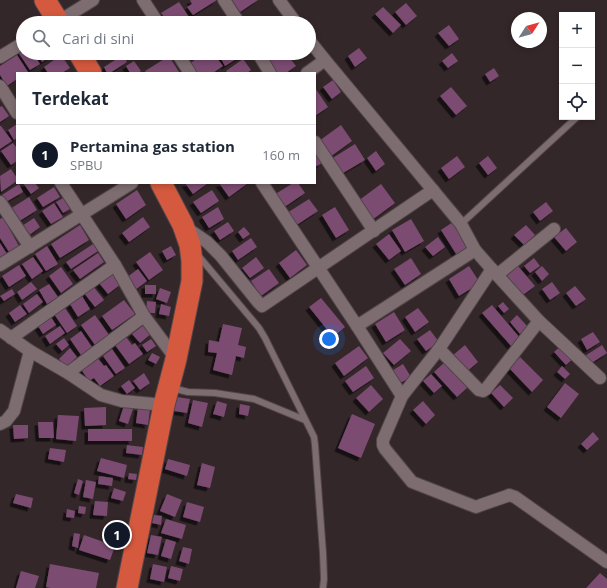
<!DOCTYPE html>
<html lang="id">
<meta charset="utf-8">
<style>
:root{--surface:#fff;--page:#f6f6f7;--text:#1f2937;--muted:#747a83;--line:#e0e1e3;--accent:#111827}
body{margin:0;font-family:"Open Sans",sans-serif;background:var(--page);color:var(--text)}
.controls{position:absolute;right:12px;top:12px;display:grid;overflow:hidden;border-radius:0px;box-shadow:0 2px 6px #0003}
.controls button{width:36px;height:36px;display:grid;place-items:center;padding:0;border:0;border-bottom:1px solid var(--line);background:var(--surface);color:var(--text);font:20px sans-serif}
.compass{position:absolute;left:511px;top:12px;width:36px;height:36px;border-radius:50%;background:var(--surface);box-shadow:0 2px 6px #0003;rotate:54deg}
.you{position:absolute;left:329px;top:339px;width:14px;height:14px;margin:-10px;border:3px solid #fff;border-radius:50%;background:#1a73e8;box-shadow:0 0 0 6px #1a73e833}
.badge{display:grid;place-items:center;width:26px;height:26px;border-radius:50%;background:var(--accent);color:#fff;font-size:13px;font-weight:700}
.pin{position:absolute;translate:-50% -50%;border:2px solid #fff;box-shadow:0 1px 4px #0006}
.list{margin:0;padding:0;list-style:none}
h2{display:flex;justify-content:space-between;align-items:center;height:52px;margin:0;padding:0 16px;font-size:17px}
h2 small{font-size:13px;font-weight:400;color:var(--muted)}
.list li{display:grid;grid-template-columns:26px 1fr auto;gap:12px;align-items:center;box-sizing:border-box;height:60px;padding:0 16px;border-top:1px solid var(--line)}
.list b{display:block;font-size:15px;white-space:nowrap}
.list p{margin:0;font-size:13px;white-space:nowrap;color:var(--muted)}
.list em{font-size:13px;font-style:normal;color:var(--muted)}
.icon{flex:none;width:22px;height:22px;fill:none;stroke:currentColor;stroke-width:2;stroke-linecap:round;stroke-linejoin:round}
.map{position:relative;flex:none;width:607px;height:588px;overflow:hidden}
.search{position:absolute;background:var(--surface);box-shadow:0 2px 6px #0003;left:16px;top:16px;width:300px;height:44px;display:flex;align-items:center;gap:10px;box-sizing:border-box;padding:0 14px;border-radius:22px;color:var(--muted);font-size:15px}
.panel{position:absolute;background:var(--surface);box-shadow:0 2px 6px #0003;left:16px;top:72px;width:300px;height:112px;border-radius:0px}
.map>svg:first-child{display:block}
</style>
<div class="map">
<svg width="607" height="588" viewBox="0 0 607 588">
<defs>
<filter id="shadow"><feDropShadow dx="-3.5" dy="3.5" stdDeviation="0" flood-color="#0009"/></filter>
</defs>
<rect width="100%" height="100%" fill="#34272a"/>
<g fill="#7c4b71" filter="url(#shadow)">
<polygon points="190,0 217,0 193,15 187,7 192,4"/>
<polygon points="232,0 258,0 240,12"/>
<polygon points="179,2 189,17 179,23 161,23 159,20 164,17 161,13"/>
<polygon points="406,3 417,16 406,25 395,12"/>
<polygon points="383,7 401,25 393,33 375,14"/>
<polygon points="449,25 459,39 449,46 438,33"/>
<polygon points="359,48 367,58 355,67 348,56"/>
<polygon points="23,50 23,53 33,53 40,64 30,70 18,52"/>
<polygon points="36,53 52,53 53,55 42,62"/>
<polygon points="205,53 213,53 223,66 213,73 195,73 189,64"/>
<polygon points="218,53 246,53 225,66"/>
<polygon points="262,53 286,53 296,66 286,73 277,73"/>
<polygon points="452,53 458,61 448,68 442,61"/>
<polygon points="17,55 28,72 27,73 17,73 17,79 7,86 0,75 0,66"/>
<polygon points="61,55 70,68 62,73 48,73 44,67"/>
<polygon points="123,55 127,62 110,73 107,73 104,67"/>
<polygon points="169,56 179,72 177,73 146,73 145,71"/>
<polygon points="243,59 251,70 247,73 228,73 226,71"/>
<polygon points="134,61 141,71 138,73 130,73 126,66"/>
<polygon points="494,68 499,76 490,82 485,74"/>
<polygon points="333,80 341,92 332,99 323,87"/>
<polygon points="451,87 467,106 456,115 440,96"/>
<polygon points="315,88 328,107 315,116"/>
<polygon points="2,106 9,116 0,122 0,107"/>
<polygon points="17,124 17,138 14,140 8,130"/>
<polygon points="341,125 352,141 330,157 319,141"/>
<polygon points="0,126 1,126 12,141 0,149"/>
<polygon points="13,143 17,148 17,161 11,165 1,151"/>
<polygon points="355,144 365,160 338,176 328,161"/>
<polygon points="376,151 385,164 376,171 367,158"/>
<polygon points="315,152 322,163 315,167"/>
<polygon points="457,156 465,167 449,179 441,168"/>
<polygon points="488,156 497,168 488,175 479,163"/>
<polygon points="11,169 17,178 17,181 1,192 0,176"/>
<polygon points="23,183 35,183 39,188 31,194"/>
<polygon points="185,183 208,183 193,194"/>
<polygon points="219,183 248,183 229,197"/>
<polygon points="293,183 298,183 305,193 283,208 274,195"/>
<polygon points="19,184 23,192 6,202 2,195"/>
<polygon points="381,184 395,203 372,220 358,201"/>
<polygon points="54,187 60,197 43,207 37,198"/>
<polygon points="137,190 146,205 126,219 116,204"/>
<polygon points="212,190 219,201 201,213 193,202"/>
<polygon points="29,197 37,210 18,222 10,209"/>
<polygon points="63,198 70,209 63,213 56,202"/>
<polygon points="309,199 318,211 295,226 287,213"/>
<polygon points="546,202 553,211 540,221 533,212"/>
<polygon points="54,203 63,217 51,224 42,211"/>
<polygon points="218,207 224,219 209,228 202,217"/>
<polygon points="335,207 349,230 336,238 322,215"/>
<polygon points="3,217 19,246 9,252 0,238 0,219"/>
<polygon points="143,217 150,227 129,242 122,233"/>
<polygon points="34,218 40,227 28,236 22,226"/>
<polygon points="411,219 424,241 405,252 392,230"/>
<polygon points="228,222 234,231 220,240 214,231"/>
<polygon points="453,222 470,250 458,257 441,230"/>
<polygon points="80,225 89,240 60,258 51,244"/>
<polygon points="526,225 535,235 524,245 514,235"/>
<polygon points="244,227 250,234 243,239 238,232"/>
<polygon points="566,228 577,242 566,251 554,237"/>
<polygon points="389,234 401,251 389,260 376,244"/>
<polygon points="438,237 445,247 433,256 425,247"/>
<polygon points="251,238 257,247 238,260 232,251"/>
<polygon points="0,243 7,254 0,258"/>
<polygon points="93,244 98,251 71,269 66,262"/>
<polygon points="47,246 58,264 46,271 35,254"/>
<polygon points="171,246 176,255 167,260 162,251"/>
<polygon points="296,250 307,265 290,278 279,263"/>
<polygon points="150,252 163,270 149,280 136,262"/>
<polygon points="98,253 104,262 80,279 73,270"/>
<polygon points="33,257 43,271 32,279 22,264"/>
<polygon points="256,257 264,268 250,278 242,268"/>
<polygon points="411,258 421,274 405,285 394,269"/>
<polygon points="534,258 540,266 530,273 524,266"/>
<polygon points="19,265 26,276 9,287 2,276"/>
<polygon points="469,266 480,283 459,296 449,279"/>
<polygon points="518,266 535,286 523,295 507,276"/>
<polygon points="542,266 549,274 542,281 535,272"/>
<polygon points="61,267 73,284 61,293 49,276"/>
<polygon points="138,269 147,281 135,290 126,278"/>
<polygon points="269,269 279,283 261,296 251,281"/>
<polygon points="112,272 121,284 108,294 99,283"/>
<polygon points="31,282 37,289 22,300 17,292"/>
<polygon points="552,282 560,293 550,300 542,289"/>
<polygon points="49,284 58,297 47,304 39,290"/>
<rect x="145" y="285" width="11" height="9"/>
<polygon points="93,286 104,300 95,307 84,293"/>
<polygon points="575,286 586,299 576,306 566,293"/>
<polygon points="160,288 171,292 167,303 156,299"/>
<polygon points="12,289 15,294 4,301 0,296"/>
<polygon points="37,294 43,302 29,313 23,304"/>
<polygon points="82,296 90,309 78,317 70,304"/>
<polygon points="321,298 345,327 333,337 309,307"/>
<polygon points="124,300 135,314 112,330 102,316"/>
<polygon points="147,301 156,302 155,313 146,313"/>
<polygon points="503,302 509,309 504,313 498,306"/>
<polygon points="161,304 171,307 169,316 159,314"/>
<polygon points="20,305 27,314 15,322 9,313"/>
<polygon points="492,305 520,338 511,346 482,313"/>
<polygon points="65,308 77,326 67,333 54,314"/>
<polygon points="418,308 429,322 415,332 405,317"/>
<polygon points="394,312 405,330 386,342 375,324"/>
<polygon points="95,315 109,335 95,345 81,325"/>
<polygon points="517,315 528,327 520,334 510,322"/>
<polygon points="51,317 56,325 43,334 38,326"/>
<polygon points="145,324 152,333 140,343 132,334"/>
<polygon points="223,324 242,328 238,345 246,347 244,358 236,356 232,375 213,370 217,353 208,352 209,340 219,342"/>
<polygon points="60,326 65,333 50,344 45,336"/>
<polygon points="430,330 439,342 426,351 417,339"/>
<polygon points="81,331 92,347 81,355 70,339"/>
<polygon points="593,332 600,342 587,350 581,339"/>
<polygon points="126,337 132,345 135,343 143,354 129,364 115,345"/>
<polygon points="64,338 69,345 62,351 56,344"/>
<polygon points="151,339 156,346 147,352 142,345"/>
<polygon points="400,339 411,351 394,365 383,353"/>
<polygon points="563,344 575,357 566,365 554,352"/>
<polygon points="465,345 478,362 465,373 452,356"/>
<polygon points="602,345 607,353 590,364 585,356"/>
<polygon points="359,346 368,358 344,376 335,363"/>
<polygon points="70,348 77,357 66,367 59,359"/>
<polygon points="112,349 125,368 116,374 103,356"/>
<polygon points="152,353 160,357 156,364 148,360"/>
<polygon points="96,356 104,366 106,365 114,376 100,386 94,378 89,381 80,368"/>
<polygon points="520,357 543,380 532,392 509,368"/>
<polygon points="446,361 468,387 457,397 434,372"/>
<polygon points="403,364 411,377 397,385 390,372"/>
<polygon points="366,366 374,378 353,392 345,381"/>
<polygon points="562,366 570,374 565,379 557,372"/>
<polygon points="144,373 150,383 140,390 133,381"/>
<polygon points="431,374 442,386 434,393 423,381"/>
<polygon points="129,380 135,388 127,394 121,386"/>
<polygon points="565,383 579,394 561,418 547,407"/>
<polygon points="371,385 383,399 369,412 356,398"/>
<polygon points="500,385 513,398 504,407 491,393"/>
<polygon points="177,397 190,399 187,413 174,411"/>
<polygon points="193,400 208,403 202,427 188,423"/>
<polygon points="217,401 227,404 224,417 213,414"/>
<polygon points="423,401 435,415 426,424 413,410"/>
<polygon points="125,402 134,406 128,424 119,421"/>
<polygon points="240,404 250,406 248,416 239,414"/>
<polygon points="106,407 106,425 85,426 84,408"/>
<polygon points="138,407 150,409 148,425 136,423"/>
<polygon points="352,414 375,424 361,458 338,448"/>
<polygon points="58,415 79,416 76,441 56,439"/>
<polygon points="38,422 53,422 54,438 39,438"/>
<polygon points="13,425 28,425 28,438 14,439"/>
<rect x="88" y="429" width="44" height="12"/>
<polygon points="593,432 599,439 587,450 581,444"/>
<polygon points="127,445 143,447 142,455 126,453"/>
<polygon points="50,448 66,450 64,462 48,459"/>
<polygon points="101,458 127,465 124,478 97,471"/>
<polygon points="168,459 190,465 187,476 165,469"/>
<polygon points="202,463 215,467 210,488 197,485"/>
<polygon points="129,473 137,474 136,480 128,479"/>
<polygon points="99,476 113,478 112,486 98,484"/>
<polygon points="78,479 83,481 79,495 74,493"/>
<polygon points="86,480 96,482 93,499 83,497"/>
<polygon points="114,488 126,492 123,501 111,498"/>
<polygon points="16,494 33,498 31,508 13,503"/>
<polygon points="167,494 182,500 175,517 160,511"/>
<polygon points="95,501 108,502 107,516 93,515"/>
<polygon points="187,502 204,507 200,522 183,517"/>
<polygon points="79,506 86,507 85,514 78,513"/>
<polygon points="67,509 75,511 74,518 66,517"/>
<polygon points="154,515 162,516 161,525 152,523"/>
<polygon points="166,519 186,525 182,539 161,533"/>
<polygon points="112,527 126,530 123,545 108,541"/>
<polygon points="74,533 80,534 78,548 72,546"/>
<polygon points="84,535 115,546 110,560 79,550"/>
<polygon points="151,535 162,537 158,555 147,553"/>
<polygon points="166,539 176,542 171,559 161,556"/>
<polygon points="183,547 192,549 189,564 179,561"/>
<polygon points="50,564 99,573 96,588 51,588 46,587"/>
<polygon points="153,564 167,567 164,582 150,579"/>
<polygon points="171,566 183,569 180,581 168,578"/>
<polygon points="21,571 39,576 35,588 16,588"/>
<polygon points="600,573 607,579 607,588 586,588"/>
</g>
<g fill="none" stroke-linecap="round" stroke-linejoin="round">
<g stroke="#514648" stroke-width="8">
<g id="lane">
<polyline points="461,224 577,117"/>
<polyline points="197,254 259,328 265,338 314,437 315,445 323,553 324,579 323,588"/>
<polyline points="172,388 188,392 215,393 254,399 305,420"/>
</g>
</g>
<g stroke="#514648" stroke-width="14">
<g id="street">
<polyline points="143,0 158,23"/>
<polyline points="224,0 239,23"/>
<polyline points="279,0 296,23"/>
<polyline points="56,23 93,0"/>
<polyline points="309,40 325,60 461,224 475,250 497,275 539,321 600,378"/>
<polyline points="177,53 190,73"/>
<polyline points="258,53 270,73"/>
<polyline points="0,57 23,43"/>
<polyline points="307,73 325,60"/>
<polyline points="0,86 17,113"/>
<polyline points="315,142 374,231"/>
<polyline points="61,183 115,265 144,316 176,359"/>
<polyline points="262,183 357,326 402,396"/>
<polyline points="0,202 30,247"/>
<polyline points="185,227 207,242 221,256 258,302 262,306 433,190"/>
<polyline points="0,265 132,183"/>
<polyline points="492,269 439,349 402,396 383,440 383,445 385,449 412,482 476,507 481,505 507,496 509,495 515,497 607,562"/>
<polyline points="497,275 554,229"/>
<polyline points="357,326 475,250"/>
<polyline points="0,330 30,351 68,373 101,395 122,401 164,405"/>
<polyline points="11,338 115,265"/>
<polyline points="439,349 479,390 483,391 486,389 539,321"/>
<polyline points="68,373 144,316"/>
<polyline points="0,424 6,421 14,411 30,351"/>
</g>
</g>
<g stroke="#514648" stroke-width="23">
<g id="highway">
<polyline points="45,0 59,23"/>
<polyline points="79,53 91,73"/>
<polyline points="127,588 164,405 176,359 192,281 192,261 190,245 183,225 161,183"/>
</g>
</g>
<use href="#lane" stroke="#7d6d70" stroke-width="6"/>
<use href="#street" stroke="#7d6d70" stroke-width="12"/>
<use href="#highway" stroke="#d4593e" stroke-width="21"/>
</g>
</svg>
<div class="controls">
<button>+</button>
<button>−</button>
<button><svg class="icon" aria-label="locate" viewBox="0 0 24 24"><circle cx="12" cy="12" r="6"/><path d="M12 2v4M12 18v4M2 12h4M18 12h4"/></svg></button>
</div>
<svg class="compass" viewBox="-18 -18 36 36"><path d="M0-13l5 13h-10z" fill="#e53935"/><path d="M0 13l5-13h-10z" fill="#747a83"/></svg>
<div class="you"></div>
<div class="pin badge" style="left:117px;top:535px">1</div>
<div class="search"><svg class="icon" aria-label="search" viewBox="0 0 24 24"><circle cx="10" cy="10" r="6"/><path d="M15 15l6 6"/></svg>Cari di sini</div>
<section class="panel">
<h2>Terdekat<small></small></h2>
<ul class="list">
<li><span class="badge">1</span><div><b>Pertamina gas station</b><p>SPBU</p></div><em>160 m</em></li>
</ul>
</section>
</div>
